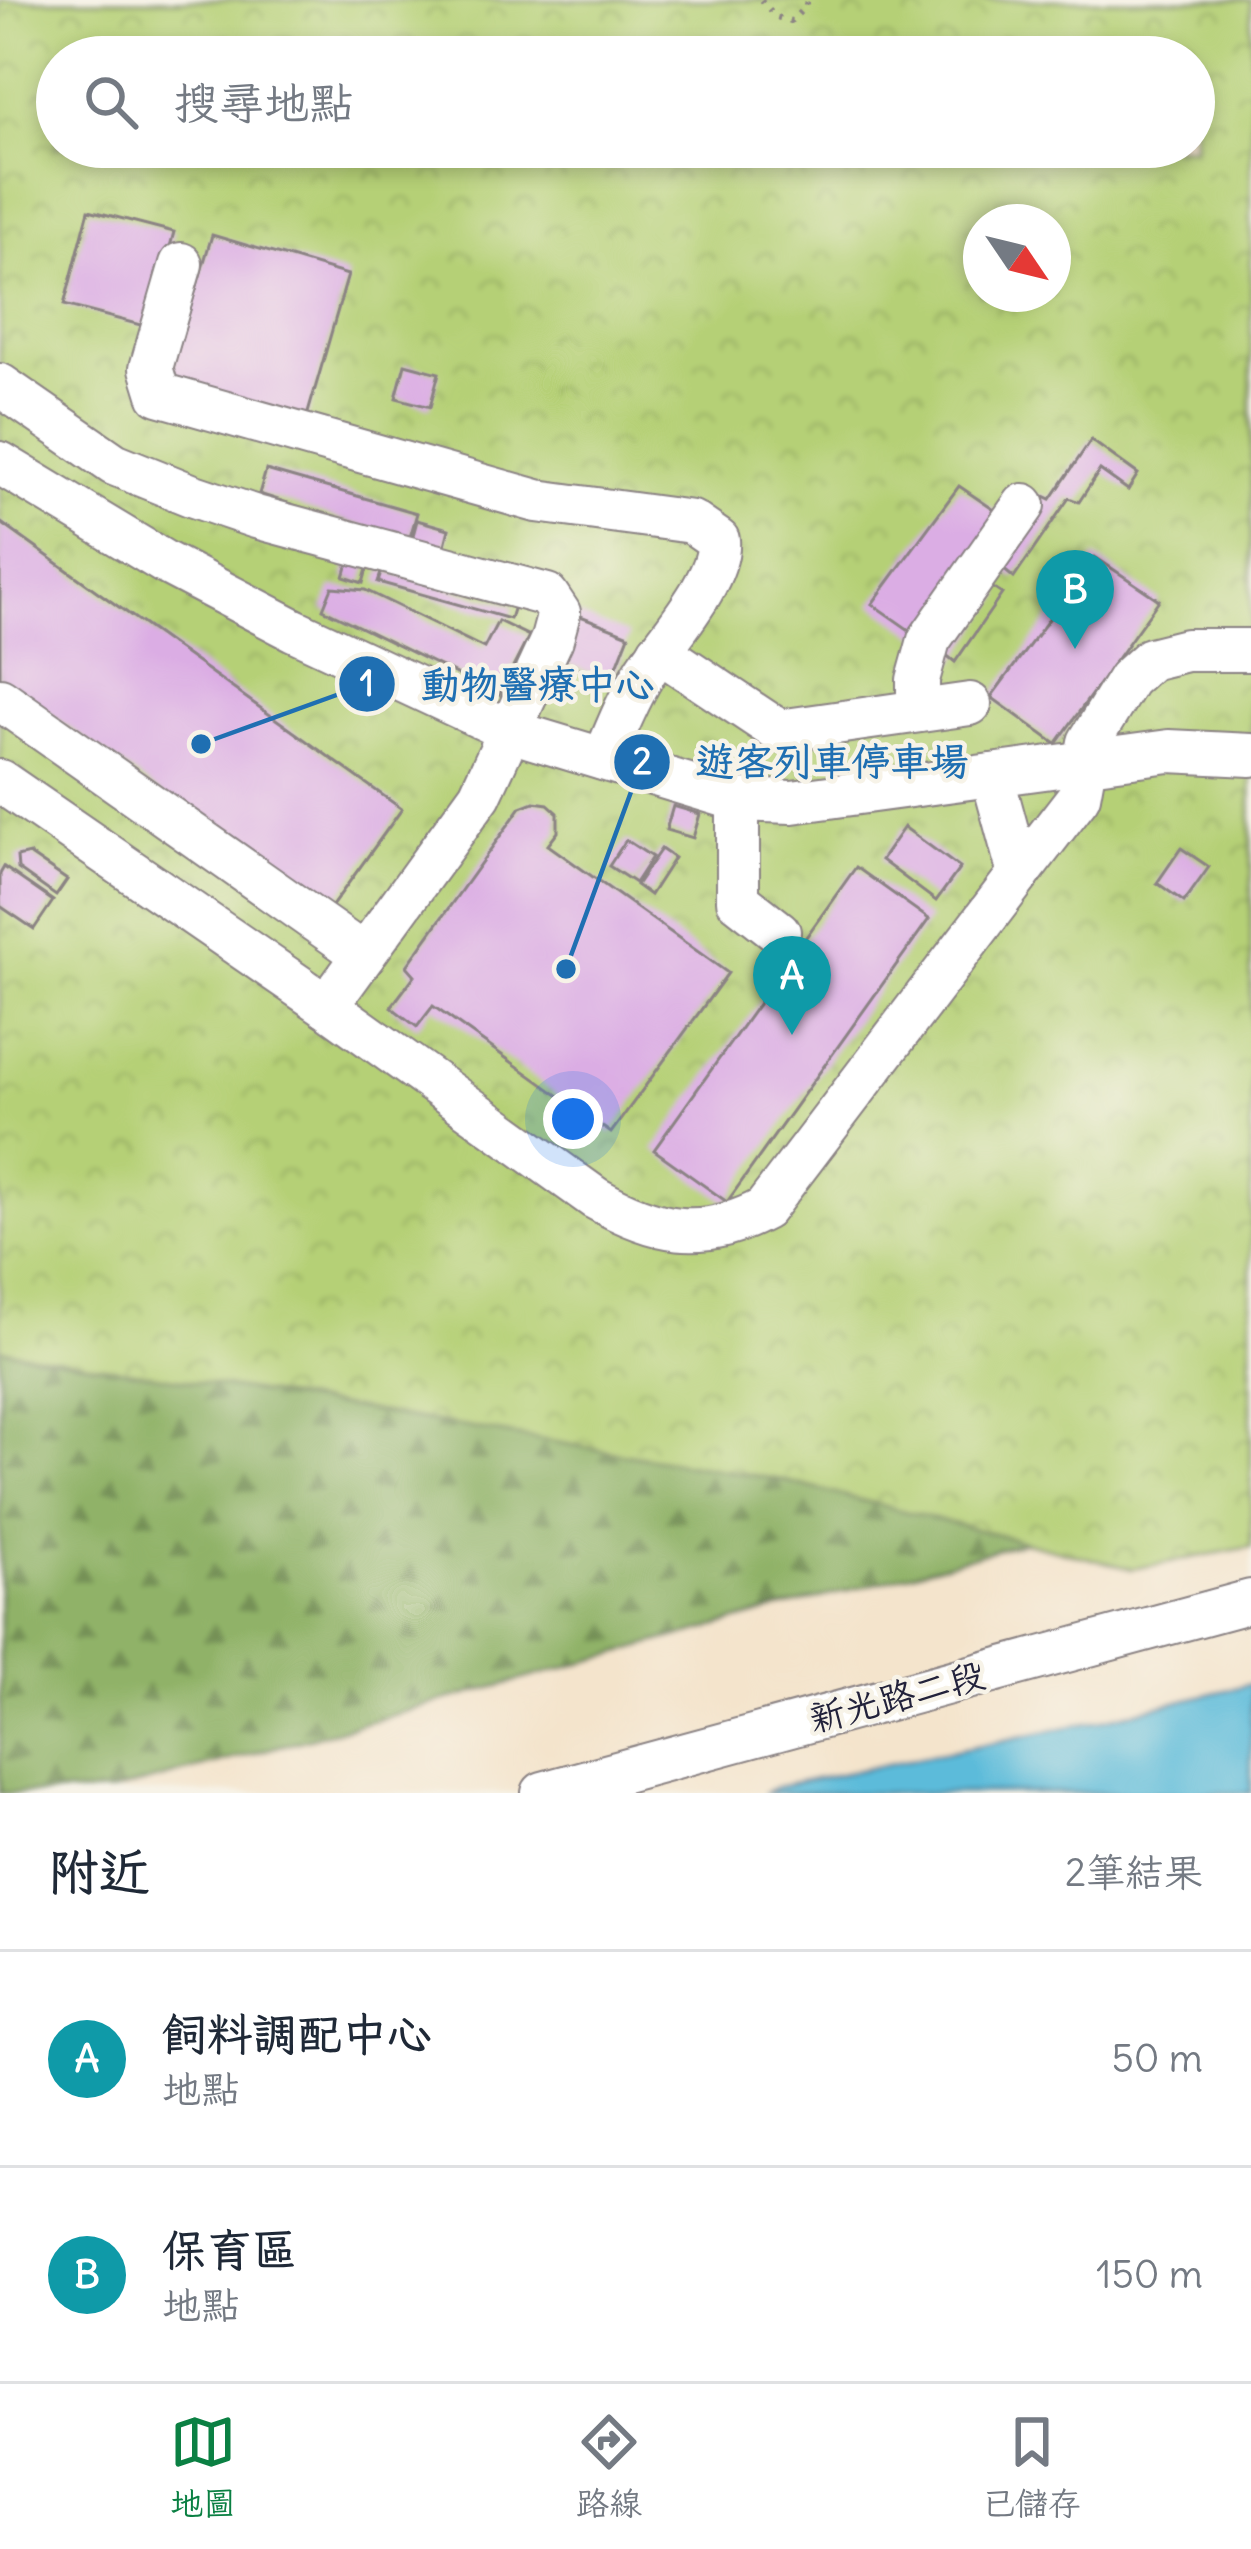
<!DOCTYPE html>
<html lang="zh-TW">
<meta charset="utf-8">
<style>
:root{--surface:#fff;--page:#f2f2f3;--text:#1f2937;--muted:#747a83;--line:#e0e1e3;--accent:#0b8043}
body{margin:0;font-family:Delius,"LXGW WenKai TC",sans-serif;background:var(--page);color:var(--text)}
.compass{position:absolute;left:963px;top:204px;width:108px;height:108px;border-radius:50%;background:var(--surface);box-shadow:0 6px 18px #0003;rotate:125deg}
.you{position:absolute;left:573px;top:1119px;width:42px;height:42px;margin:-30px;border:9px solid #fff;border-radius:50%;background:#1a73e8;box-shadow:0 0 0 18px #1a73e833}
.badge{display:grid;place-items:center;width:78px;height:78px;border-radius:50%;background:var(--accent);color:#fff;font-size:39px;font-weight:700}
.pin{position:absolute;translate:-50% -99px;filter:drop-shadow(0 3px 6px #0008)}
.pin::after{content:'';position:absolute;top:63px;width:42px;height:36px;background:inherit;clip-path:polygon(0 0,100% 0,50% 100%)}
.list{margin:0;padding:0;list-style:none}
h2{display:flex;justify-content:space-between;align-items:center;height:156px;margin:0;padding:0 48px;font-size:51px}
h2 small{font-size:39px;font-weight:400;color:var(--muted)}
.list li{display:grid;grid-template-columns:78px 1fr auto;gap:36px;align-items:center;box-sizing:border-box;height:216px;padding:0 48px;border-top:3px solid var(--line)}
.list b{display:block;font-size:45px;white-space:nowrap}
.list p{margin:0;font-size:39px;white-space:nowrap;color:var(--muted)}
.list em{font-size:39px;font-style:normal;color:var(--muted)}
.icon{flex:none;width:66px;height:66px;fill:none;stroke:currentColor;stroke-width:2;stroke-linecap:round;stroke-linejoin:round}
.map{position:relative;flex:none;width:1251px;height:1793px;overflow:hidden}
.search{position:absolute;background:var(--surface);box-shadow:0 6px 18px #0003;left:36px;right:36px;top:36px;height:132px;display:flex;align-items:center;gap:30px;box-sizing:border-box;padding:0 42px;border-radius:66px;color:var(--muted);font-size:45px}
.sheet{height:588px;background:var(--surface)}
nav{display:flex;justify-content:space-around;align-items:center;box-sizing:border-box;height:168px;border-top:3px solid var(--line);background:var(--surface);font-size:33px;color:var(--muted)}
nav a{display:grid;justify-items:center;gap:6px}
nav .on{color:var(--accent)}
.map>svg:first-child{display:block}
</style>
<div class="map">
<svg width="1251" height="1793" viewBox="0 0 1251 1793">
<defs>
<pattern id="forest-firs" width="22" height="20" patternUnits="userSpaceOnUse" patternTransform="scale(3)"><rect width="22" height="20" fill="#90b267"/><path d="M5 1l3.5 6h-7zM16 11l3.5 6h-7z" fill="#759056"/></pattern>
<pattern id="park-crowns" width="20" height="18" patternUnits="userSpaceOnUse" patternTransform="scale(3)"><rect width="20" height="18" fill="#b5d076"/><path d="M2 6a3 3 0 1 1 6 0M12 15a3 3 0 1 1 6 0" fill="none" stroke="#9bb267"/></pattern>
</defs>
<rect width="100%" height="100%" fill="#f7f3e8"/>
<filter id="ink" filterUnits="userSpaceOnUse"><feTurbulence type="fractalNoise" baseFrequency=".00833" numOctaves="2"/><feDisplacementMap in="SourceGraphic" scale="24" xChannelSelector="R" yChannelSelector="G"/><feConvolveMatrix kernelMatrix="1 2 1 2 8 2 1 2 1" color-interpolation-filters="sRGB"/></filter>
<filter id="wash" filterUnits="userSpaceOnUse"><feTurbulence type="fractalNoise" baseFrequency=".004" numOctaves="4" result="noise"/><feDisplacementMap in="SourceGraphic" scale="48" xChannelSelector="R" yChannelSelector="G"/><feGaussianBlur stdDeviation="2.7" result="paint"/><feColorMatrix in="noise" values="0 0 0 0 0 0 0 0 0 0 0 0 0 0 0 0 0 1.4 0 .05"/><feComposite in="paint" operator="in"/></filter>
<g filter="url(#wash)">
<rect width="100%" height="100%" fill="#f4e4cc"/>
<polygon fill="url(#forest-firs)" stroke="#596a51" stroke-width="3" points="0,804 1251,1480 108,1793 0,1793"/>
<path fill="url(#park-crowns)" stroke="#6c7958" stroke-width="3" fill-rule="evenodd" d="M0,0H1251V1547L1132,1569L781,1480L0,1349ZM57,57H1194V147H57ZM981,222H1053V294H981Z"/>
<polygon fill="#5cbbda" stroke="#3f6e8a" stroke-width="3" points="1251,1684 1251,1793 764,1793 777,1787 1092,1722"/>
<g id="blocks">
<g fill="#dbade4">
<polygon points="89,210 174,232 148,327 64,305"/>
<polygon points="212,235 348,275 306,420 169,380"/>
<polygon points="405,364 439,373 430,407 396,398"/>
<polygon points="1091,440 1138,474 1128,490 1100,470 1079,502 1069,498 1014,578 1003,569 1040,494 1051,499"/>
<polygon points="266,470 417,513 409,541 259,494"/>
<polygon points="959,486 1003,516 922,639 872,604"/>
<polygon points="417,520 449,529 443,553 411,543"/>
<polygon points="0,522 402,809 327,913 0,678"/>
<polygon points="350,556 369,562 363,583 344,577"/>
<polygon points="1095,557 1159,600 1056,744 991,697"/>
<polygon points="382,570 514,606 510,619 378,582"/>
<polygon points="990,586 1002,594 955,662 935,646"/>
<polygon points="332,587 365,590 484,648 498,621 529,636 499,695 323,609"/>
<polygon points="578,615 629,635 611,681 560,661"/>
<polygon points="534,802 548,804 558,813 558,832 548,845 728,973 611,1133 433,1006 417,1027 391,1007 415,975 407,966 521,807"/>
<polygon points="673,806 700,814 693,838 666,830"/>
<polygon points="904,827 960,868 936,901 881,860"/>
<polygon points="626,840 652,857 635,883 609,866"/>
<polygon points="1181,848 1209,867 1184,902 1157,883"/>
<polygon points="661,849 674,858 650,895 636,885"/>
<polygon points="29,854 67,880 56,896 18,869 17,857"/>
<polygon points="4,867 53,901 34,929 0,906 0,874"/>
<polygon points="856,867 929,919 727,1202 654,1150"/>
</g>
</g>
</g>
<g filter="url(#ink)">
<use href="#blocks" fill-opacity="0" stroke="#8b8384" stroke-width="3"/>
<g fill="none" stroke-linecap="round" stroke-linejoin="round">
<g stroke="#8b8384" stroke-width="46">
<g id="minor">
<path d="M181,264L151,368L159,394L537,501L692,522L718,540C722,579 666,639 645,672C628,700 616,730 604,759"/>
<polyline points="0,385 114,464 191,495 256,517 547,595 559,613 552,639 480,795 327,1006"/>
<polyline points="0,463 164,562 294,630 510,731 738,800 792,802 1169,751 1251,755"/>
<polyline points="659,651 779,731 970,704"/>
<polyline points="0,699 364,955"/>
<polyline points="918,711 918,680 929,640 1024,505"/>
<path d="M0,781L327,1006L595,1198C654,1231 701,1243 764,1209L1019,874L992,775"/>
<polyline points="738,800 738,900 779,932"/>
<polyline points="1019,874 1079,796 1089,742 1128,679 1150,659 1186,650 1251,650"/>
<polyline points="543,1793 1251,1601"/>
</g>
</g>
<polyline stroke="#8b8384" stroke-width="6" stroke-dasharray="3 9" stroke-linecap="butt" points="761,0 776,17 791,21 806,6 806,0"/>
<use href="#minor" stroke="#fff" stroke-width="42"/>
</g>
</g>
<g text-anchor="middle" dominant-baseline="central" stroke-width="9" stroke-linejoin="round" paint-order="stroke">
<g font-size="36" fill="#22223b" stroke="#f7f3e8">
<text transform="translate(897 1697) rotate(-15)">新光路二段</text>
</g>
</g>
<path fill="none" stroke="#1f6fb2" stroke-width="4.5" d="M201 744L367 684M566 969L642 762"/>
<g fill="#1f6fb2" stroke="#f7f3e8" stroke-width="4.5">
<circle cx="201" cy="744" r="12"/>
<circle cx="566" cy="969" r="12"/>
<circle cx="367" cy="684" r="30"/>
<circle cx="642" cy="762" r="30"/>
</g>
<g font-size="36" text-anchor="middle" font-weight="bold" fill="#fff">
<text x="367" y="696">1</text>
<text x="642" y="774">2</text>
</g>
<g font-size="39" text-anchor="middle" font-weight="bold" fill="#1f6fb2" stroke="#f7f3e8" stroke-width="9" stroke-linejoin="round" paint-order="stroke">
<text x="538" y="698">動物醫療中心</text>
<text x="832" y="775">遊客列車停車場</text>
</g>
</svg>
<svg class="compass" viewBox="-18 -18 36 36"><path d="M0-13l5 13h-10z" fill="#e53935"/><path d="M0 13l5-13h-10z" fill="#747a83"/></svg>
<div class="you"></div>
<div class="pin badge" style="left:792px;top:1035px;background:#0f9aa8">A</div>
<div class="pin badge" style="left:1075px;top:649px;background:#0f9aa8">B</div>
<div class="search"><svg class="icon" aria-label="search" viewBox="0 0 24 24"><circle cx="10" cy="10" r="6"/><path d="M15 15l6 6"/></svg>搜尋地點</div>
</div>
<section class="sheet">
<h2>附近<small>2筆結果</small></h2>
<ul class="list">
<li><span class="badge" style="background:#0f9aa8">A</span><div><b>飼料調配中心</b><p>地點</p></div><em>50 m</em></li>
<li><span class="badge" style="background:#0f9aa8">B</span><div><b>保育區</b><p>地點</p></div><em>150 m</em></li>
</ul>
</section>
<nav>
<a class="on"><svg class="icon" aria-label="map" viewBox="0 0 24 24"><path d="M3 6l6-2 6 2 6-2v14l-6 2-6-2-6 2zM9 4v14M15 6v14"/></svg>地圖</a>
<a><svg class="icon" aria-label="directions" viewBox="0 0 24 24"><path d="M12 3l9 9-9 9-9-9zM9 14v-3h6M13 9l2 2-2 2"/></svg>路線</a>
<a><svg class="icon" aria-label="saved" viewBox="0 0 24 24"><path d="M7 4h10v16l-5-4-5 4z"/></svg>已儲存</a>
</nav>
